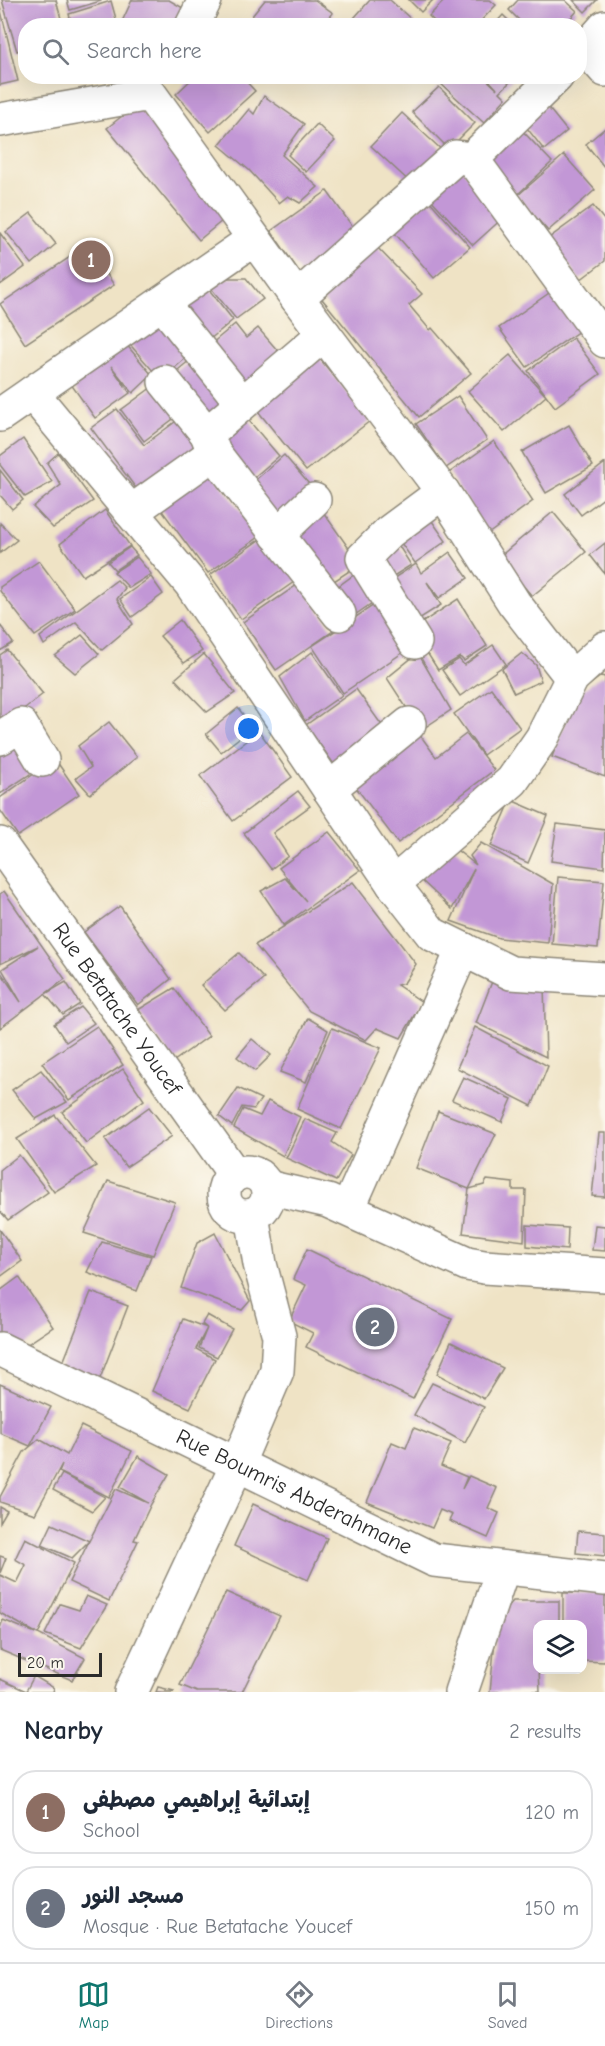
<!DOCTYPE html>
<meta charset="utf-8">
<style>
:root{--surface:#fff;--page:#f6f6f7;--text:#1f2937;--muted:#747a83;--line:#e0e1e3;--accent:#0f766e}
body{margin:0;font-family:"Comic Neue","Playpen Sans Arabic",sans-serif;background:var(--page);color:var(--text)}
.controls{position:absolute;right:18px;bottom:18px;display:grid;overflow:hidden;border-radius:12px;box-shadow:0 6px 24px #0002}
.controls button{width:54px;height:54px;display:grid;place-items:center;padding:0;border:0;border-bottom:2px solid var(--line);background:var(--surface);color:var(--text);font:30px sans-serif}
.scale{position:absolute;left:18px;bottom:15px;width:84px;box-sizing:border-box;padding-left:6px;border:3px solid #2b2b2b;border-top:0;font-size:16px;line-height:21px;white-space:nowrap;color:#2b2b2b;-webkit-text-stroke:4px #fbf7ec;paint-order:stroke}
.you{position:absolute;left:249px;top:729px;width:21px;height:21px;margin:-15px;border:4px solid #fff;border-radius:50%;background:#1a73e8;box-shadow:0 0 0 9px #1a73e833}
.badge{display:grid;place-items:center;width:39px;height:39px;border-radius:50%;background:var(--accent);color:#fff;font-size:20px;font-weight:700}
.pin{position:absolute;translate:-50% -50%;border:3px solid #fff;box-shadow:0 2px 6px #0006}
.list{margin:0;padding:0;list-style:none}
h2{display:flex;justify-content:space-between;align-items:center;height:78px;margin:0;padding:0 24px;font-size:26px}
h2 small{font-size:20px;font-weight:400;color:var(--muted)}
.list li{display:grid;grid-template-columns:39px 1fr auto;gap:18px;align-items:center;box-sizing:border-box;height:84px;margin:0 12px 12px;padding:0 12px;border:2px solid var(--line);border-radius:24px}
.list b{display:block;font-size:22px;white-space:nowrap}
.list p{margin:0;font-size:20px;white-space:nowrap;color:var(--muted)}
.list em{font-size:20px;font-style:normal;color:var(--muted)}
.icon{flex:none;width:33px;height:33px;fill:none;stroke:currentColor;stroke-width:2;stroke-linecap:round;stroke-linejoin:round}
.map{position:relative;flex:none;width:605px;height:1692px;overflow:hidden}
.search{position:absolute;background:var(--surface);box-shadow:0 6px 24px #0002;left:18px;right:18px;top:18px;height:66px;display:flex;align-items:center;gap:15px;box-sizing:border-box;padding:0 21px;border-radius:24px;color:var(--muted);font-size:22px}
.sheet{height:270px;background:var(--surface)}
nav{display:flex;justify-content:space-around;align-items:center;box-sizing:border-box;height:84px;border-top:2px solid var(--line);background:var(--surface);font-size:16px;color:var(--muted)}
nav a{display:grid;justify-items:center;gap:3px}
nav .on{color:var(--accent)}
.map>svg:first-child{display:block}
</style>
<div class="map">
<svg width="605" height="1692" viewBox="0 0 605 1692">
<rect width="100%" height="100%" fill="#fbf7ec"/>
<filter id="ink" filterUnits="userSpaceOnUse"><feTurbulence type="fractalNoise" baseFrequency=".0167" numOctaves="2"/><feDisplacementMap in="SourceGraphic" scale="12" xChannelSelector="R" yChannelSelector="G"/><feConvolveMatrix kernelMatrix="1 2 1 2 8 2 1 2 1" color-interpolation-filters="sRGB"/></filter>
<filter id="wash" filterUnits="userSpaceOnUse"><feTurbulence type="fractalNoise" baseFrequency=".008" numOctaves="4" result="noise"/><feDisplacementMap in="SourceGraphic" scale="24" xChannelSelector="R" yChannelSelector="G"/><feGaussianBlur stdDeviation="1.35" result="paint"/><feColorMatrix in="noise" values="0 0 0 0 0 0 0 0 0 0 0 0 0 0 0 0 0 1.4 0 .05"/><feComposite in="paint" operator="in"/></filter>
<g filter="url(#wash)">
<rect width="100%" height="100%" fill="#efe3c5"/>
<g id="blocks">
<g fill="#c297d6">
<polygon points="2,0 56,0 63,26 26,26 26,49 17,51"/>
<polygon points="67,0 101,0 101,1 70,10"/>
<polygon points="132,0 169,0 183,8 173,26 120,26"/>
<polygon points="265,0 315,0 333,13 323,26 265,26 252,16"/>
<polygon points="370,0 390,0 414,22 411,26 347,26"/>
<polygon points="409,0 433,0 421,12"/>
<polygon points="445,0 490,0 496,5 476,26 439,26 429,16"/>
<polygon points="518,0 565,0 577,11 564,26 525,26 509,10"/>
<polygon points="573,0 597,0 585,12"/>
<polygon points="111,1 118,26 72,26 69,14"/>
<polygon points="0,7 18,81 0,85"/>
<polygon points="503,15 514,26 493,26"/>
<polygon points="195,76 241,76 255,91 210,132 176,94"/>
<polygon points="447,76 483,76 497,89 485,76 516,76 500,92 506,98 484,123 440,83"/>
<polygon points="439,87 475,123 449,149 412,112"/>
<polygon points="264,96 304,124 282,155 318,187 300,203 288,196 279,203 249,170 219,145 249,109 254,114"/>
<polygon points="136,105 228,216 199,240 107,128"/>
<polygon points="546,105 567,131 544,150 523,123"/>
<polygon points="402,113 444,152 413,185 371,146"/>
<polygon points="515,123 552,162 517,195 480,155"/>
<polygon points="317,124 335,141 306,172 288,155"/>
<polygon points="605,128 605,168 586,144"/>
<polygon points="564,155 595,190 548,231 517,196"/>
<polygon points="460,167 505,216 473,245 428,196"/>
<polygon points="327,191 360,237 303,277 271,231"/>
<polygon points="428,199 470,247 434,278 392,230"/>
<polygon points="593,206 605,221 605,261 580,280 549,238"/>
<polygon points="31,213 56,244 32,264 6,232"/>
<polygon points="0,233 25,267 0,285"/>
<polygon points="374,244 422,294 409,305 430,330 432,328 471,373 419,417 318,294"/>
<polygon points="88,245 114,285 25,344 0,304"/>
<polygon points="228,278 246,278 263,299 236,319 210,287"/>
<polygon points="207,287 233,320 203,345 177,311"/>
<polygon points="552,291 579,331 527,367 499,328"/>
<polygon points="161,309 196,349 161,380 126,340"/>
<polygon points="235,324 246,338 258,328 285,359 244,394 205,349"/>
<polygon points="120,337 152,375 133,393 111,366 130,393 95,418 68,380"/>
<polygon points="573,338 600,374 555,407 528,371"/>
<polygon points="312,349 370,421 306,471 249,400"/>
<polygon points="196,355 236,403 207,427 167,379"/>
<polygon points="510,355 546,396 504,432 468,391"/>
<polygon points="159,382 181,413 144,441 121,410"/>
<polygon points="458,396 487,440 446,468 416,424"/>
<polygon points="117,409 144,445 183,416 205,447 141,495 91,428"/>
<polygon points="245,416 279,456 246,484 216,444"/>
<polygon points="569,425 593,466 546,493 522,452"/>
<polygon points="23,439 52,482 25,497 0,465 0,456"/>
<polygon points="494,441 533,501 488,534 449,473"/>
<polygon points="58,453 93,501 53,528 33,507 61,485 47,463"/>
<polygon points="284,455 315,491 275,525 244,490"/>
<polygon points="605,463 605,497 581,515 565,494"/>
<polygon points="209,467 259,537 208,573 157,504"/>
<polygon points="0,470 23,500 12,509 0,495"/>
<polygon points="321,509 360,564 328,585 292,532"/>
<polygon points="105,510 130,546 83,576 60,544"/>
<polygon points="425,511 446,541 415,563 394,533"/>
<polygon points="553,512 586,552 532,596 499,557"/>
<polygon points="0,523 17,540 0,553"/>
<polygon points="270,532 301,577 241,619 210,575"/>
<polygon points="395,540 411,565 384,582 368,557"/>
<polygon points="605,543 605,574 590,555"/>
<polygon points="130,547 137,555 115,570 108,562"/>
<polygon points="450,552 468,578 439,598 427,582 441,605 411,624 386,583 416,564 421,573"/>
<polygon points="137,557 151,574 129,588 114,572"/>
<polygon points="39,561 75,609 35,636 0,591 0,587"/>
<polygon points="362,569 382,596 352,617 333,590"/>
<polygon points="151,577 163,594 132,617 120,599"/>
<polygon points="117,580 125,588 117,599 133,624 102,650 76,622 44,645 40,637"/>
<polygon points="300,583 333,631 276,670 243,622"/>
<polygon points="458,599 487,646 464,661 460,657 438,670 412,629"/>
<polygon points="380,601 411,647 343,693 312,646"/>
<polygon points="180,620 202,651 184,663 160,636"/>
<polygon points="0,625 13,643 0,651"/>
<polygon points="82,635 99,654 75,673 55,656"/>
<polygon points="493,645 506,664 460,696 442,670 459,659 464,665"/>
<polygon points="7,650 43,694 3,725 0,720 0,655"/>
<polygon points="312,652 342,695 305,721 280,677"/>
<polygon points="418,653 451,710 421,730 387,678"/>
<polygon points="522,653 536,665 541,681 514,693 502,669"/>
<polygon points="204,654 235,693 207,712 175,679"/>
<polygon points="601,676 605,677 605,777 552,757 575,696"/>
<polygon points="491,688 520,728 483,755 454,714"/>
<polygon points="356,689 391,738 341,774 306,725"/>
<polygon points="238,708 253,727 221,752 206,734"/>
<polygon points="109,722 137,757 90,794 76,778 91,767 78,746"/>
<polygon points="415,728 436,757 466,734 494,770 398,843 348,777"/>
<polygon points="14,731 39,768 0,794 0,740"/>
<polygon points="259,731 292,777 233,821 200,776"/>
<polygon points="55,759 79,794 18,836 0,810 0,798"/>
<polygon points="298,791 310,806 273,833 288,856 271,869 244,833"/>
<polygon points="511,800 548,816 528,863 491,846"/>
<polygon points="557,824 605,830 604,868 551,861"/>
<polygon points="329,832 360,870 284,925 261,891 285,878 306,901 279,868"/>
<polygon points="481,843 553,884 548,943 499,938 451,921 474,869 452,909 420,879 454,848 476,865 470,856"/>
<polygon points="558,877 604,881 598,948 552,944"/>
<polygon points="353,882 416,964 404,983 397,985 422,1002 401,1038 377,1028 366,1040 309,1011 255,945"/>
<polygon points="4,891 65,979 0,1028 0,971 21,1002 2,969 38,946 0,964 0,894"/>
<polygon points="120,906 171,979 138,1005 84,932"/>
<polygon points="239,953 264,979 225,1010 201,985"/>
<polygon points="493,979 544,985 546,1057 476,1023"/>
<polygon points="66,982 80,1004 63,1015 45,994"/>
<polygon points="174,988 209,1036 174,1061 138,1010"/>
<polygon points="81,1007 94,1023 66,1042 54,1024"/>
<polygon points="308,1018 328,1030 306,1082 280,1072"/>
<polygon points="97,1026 123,1065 69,1100 42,1063"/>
<polygon points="475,1027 548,1066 532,1106 457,1068"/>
<polygon points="332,1028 381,1048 341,1129 297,1109"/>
<polygon points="252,1039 271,1055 255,1071 237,1057"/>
<polygon points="123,1069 144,1100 86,1143 62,1112"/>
<polygon points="41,1070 67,1102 36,1119 12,1090"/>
<polygon points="463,1077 512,1099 502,1122 452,1100"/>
<polygon points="238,1088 261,1099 254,1109 242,1107 232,1126 219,1116"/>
<polygon points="268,1101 300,1117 283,1156 234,1128 243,1109 260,1116"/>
<polygon points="149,1107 172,1136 126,1167 105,1139"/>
<polygon points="438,1111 496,1134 469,1189 416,1168"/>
<polygon points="55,1115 96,1166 54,1192 17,1139"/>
<polygon points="305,1119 337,1133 332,1142 351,1155 336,1181 286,1158"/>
<polygon points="599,1133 605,1133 605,1197 592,1196"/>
<polygon points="19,1155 48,1192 8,1220 0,1211 0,1170"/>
<polygon points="487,1180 513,1183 513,1190 526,1190 524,1241 463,1233 469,1189 484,1185"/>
<polygon points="108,1181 175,1202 153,1255 84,1233"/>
<polygon points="527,1225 568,1228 567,1250 527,1246"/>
<polygon points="595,1225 605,1226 605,1251 592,1250"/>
<polygon points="0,1230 22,1261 0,1277"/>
<polygon points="215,1233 250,1301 242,1310 181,1288 197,1243"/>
<polygon points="102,1242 151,1256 137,1291 87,1272"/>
<polygon points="307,1249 452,1319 413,1399 306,1347 313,1333 289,1321 306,1285 293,1279"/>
<polygon points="19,1277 53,1327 11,1355 0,1341 0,1291"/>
<polygon points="91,1292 128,1306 96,1389 58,1375"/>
<polygon points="207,1315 232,1329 217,1357 199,1348 207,1328 196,1349 215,1359 190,1408 152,1391 183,1319 207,1328 202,1324"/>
<polygon points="451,1342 503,1368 484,1399 437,1374"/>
<polygon points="432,1383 484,1407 465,1443 414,1415"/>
<polygon points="0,1384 51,1407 30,1446 0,1433"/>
<polygon points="81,1426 132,1451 109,1497 59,1472 62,1464 35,1514 0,1502 0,1497 24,1452 39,1439 67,1455"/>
<polygon points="414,1428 451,1443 441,1466 467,1477 462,1489 469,1476 497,1488 488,1508 499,1513 488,1538 449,1521 452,1515 440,1510 432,1528 367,1502 392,1442 406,1448"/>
<polygon points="138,1456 169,1474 151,1504 134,1540 138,1541 109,1601 69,1582 89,1541 72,1558 42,1545 52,1524 89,1541 116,1489 148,1503 120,1487"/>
<polygon points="62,1474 105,1497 92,1511 53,1490"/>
<polygon points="253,1504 327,1538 308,1580 234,1546"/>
<polygon points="0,1507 7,1511 0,1523"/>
<polygon points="578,1531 605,1533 605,1556 576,1553"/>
<polygon points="25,1538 74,1563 38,1634 85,1658 72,1680 0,1650 0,1628 3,1620 38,1634 0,1613 0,1575 17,1583 26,1565 15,1559"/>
<polygon points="0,1556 6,1558 0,1573"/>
<polygon points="226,1592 280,1616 242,1692 197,1692 180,1685"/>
<polygon points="563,1593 605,1593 605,1662 582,1661 582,1624 563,1624"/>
<polygon points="86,1596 107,1605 81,1648 45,1634 60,1604 79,1610"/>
<polygon points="513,1601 559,1601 559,1624 537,1624 540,1691 490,1692 497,1619"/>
<polygon points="34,1676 54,1688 53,1692 0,1692 0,1679 26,1691"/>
<polygon points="158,1687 174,1691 173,1692 156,1692"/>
</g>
</g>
</g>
<g filter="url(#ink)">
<use href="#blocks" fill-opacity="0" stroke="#8d8778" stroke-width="1.5"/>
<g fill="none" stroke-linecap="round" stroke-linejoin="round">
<g stroke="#8d8778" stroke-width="36">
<g id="minor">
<polyline points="192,26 205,0"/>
<polyline points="586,49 605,70"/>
<polyline points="580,55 605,27"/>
<polyline points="557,76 472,159 605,341"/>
<polyline points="0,120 150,94 297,298 443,492 514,603 572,678"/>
<polyline points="297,298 456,157 472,159"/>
<polyline points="162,303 242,403"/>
<polyline points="165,382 207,434"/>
<polyline points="32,393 191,584 393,884 432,934 511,973 605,979"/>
<polyline points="0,415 254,239"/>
<polyline points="214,453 207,434 324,334"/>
<polyline points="131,512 214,453 339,614"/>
<polyline points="277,535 314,500"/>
<polyline points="415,642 363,558 389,532 443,492"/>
<polyline points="0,738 21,725 42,760"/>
<polyline points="329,789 409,724"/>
<polyline points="393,884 512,781 542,738 572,678 605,648"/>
<polyline points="348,1209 463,949"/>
<path id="s1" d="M0,1349L434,1560L605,1579"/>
<polyline points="131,1692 237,1465 277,1371 279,1336 260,1264 252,1215"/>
<polyline points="461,1692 503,1568"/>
</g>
</g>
<g stroke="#8d8778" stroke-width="36">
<g id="major">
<path id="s2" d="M0,844L235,1175"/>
<circle cx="246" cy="1194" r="22"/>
<polyline points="267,1187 328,1201 467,1264 484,1267 605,1275"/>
</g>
</g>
<use href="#minor" stroke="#fff" stroke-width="33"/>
<use href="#major" stroke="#fff" stroke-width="33"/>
</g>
</g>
<g text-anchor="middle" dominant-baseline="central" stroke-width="4.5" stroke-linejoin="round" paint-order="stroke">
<g font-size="22" fill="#2b2b2b" stroke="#fbf7ec">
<text stroke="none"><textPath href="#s2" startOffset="202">Rue Betatache Youcef</textPath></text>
<text stroke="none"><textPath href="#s1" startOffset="327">Rue Boumris Abderahmane</textPath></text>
</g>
</g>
</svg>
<div class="controls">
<button><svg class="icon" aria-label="layers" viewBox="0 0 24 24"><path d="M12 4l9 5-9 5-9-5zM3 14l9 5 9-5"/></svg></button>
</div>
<div class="scale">20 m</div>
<div class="you"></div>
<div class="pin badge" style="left:91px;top:260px;background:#8d6e63">1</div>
<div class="pin badge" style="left:375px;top:1327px;background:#6b7280">2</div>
<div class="search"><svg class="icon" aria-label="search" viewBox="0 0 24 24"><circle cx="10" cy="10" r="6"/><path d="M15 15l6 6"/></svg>Search here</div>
</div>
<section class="sheet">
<h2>Nearby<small>2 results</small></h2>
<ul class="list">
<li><span class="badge" style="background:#8d6e63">1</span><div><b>إبتدائية إبراهيمي مصطفى</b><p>School</p></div><em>120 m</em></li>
<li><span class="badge" style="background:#6b7280">2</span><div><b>مسجد النور</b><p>Mosque · Rue Betatache Youcef</p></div><em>150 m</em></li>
</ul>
</section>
<nav>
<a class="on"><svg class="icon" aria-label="map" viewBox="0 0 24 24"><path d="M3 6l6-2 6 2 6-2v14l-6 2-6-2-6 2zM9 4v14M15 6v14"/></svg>Map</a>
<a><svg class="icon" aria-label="directions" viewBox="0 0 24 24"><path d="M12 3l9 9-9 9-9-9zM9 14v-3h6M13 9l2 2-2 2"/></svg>Directions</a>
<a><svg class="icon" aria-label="saved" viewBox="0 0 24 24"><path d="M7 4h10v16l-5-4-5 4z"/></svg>Saved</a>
</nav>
